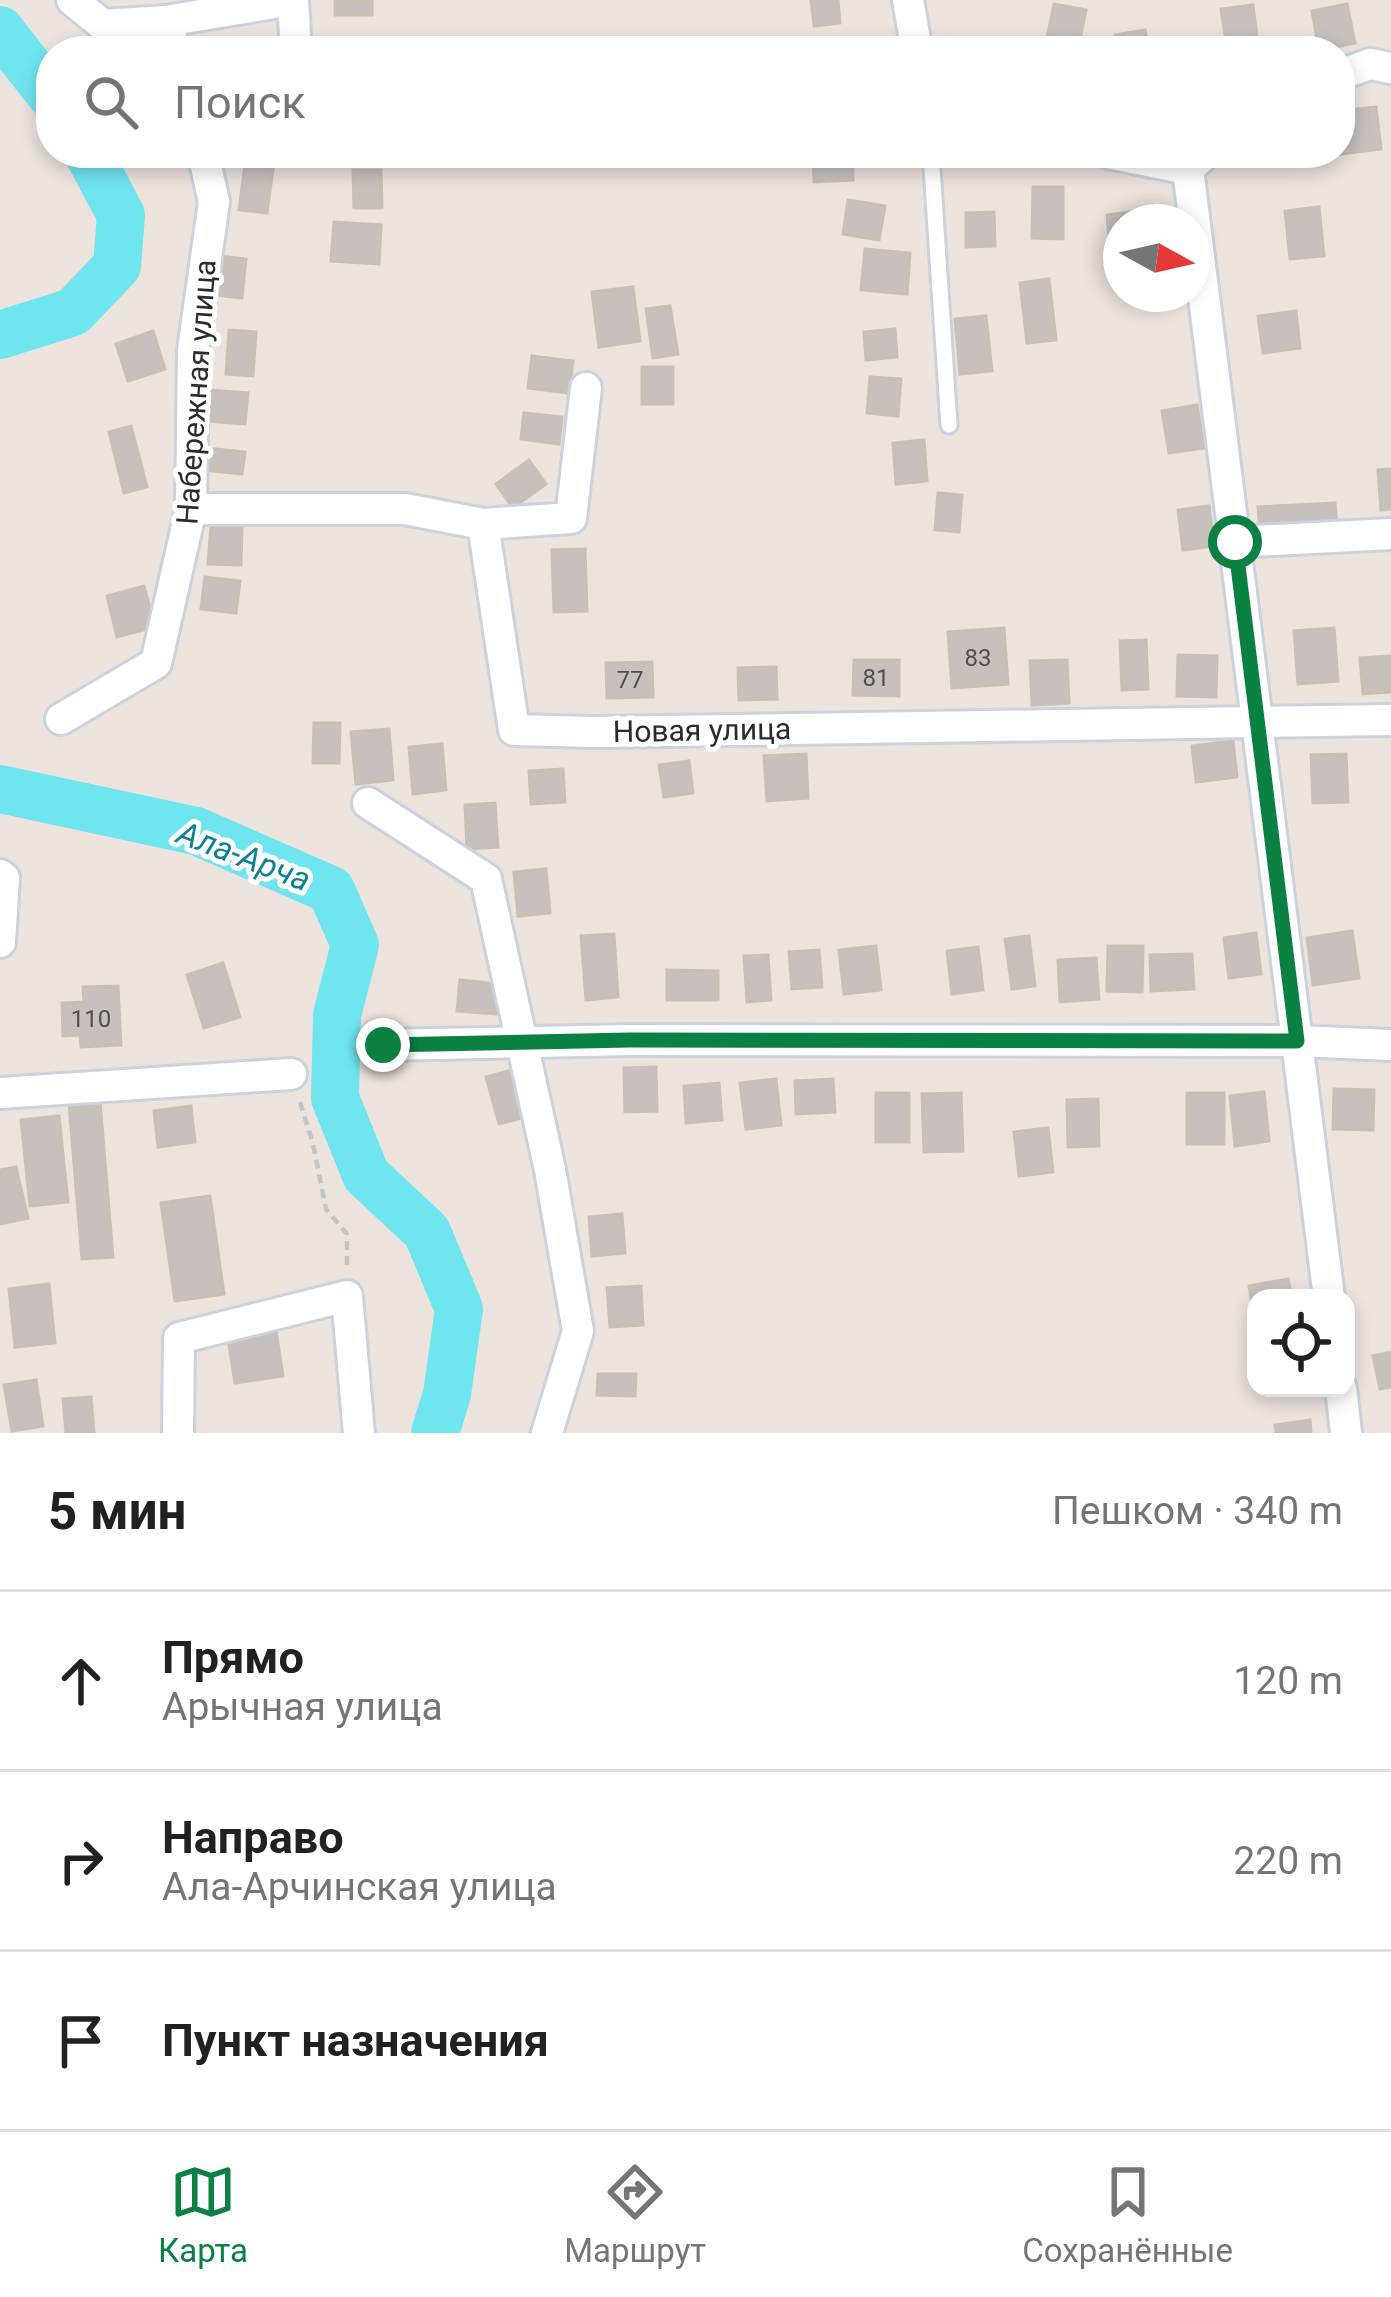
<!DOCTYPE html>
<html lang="ru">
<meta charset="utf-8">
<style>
:root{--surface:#fff;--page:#f2f2f2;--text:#202124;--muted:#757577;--line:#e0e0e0;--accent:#0b8043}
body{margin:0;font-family:Roboto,sans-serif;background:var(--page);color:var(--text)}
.controls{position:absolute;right:36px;bottom:36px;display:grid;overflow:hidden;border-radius:24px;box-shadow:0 6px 18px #0003}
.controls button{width:108px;height:108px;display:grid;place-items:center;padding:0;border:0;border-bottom:3px solid var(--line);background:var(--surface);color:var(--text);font:60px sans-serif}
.compass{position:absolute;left:1103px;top:204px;width:108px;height:108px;border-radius:50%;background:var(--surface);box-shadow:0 6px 18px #0003;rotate:98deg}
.stop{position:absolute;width:36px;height:36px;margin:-27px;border:9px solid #0b8043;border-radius:50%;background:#fff}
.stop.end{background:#0b8043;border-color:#fff;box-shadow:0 3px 12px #0008}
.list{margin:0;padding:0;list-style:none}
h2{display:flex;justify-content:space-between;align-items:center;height:156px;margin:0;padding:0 48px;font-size:51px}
h2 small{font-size:39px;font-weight:400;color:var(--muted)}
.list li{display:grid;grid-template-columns:78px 1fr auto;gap:36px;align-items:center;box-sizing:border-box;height:180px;padding:0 48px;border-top:3px solid var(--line)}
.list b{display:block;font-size:45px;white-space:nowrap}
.list p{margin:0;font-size:39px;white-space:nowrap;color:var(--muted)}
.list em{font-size:39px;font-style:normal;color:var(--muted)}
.icon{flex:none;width:66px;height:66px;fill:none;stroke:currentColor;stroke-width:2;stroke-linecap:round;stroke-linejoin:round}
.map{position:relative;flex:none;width:1391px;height:1433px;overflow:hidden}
.search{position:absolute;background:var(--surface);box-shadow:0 6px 18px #0003;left:36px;right:36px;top:36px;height:132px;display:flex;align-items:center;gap:30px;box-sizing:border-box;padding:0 42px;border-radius:48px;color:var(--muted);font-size:45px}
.sheet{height:696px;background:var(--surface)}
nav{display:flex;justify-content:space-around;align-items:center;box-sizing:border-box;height:168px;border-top:3px solid var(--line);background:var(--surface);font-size:33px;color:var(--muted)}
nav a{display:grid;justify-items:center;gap:6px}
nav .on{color:var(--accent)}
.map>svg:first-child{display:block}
</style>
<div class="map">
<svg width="1391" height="1433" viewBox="0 0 1391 1433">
<rect width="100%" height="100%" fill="#ede3dd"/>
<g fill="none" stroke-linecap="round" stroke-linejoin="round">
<g stroke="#6fe5f0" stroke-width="48">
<polyline points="0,30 51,95"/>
<polyline points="0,335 73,312 117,266 121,215 88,153"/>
<polyline points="0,789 196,831 331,890 355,945 337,1015 335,1098 366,1175 427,1232 459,1309 447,1394 435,1433"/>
</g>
</g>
<g fill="#c8c0bc" stroke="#c8bfb6" stroke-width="3">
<rect x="335" y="0" width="37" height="15"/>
<polygon points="811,0 838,0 840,23 814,26"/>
<polygon points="1054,4 1086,10 1079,44 1047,38"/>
<polygon points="1347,4 1355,43 1319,50 1312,11"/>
<polygon points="1253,5 1257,37 1226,41 1221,9"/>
<polygon points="1145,30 1149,51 1117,51 1115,35"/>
<polygon points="1376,107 1381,149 1341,154 1340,111"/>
<polygon points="813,153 852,153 853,180 814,182"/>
<polygon points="245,165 273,169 267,213 239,210"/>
<polygon points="353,170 381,170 382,208 354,208"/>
<polygon points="1033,187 1063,187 1063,239 1032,238"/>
<polygon points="848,200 885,206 879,240 843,234"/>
<polygon points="1319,207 1324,256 1290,259 1285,211"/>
<polygon points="1139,211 1140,222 1121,222 1121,248 1110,249 1107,215"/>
<polygon points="994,212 995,246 966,247 966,213"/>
<polygon points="334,222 381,225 379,264 331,261"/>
<polygon points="865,249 910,253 907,294 861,290"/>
<polygon points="211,255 246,259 242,298 207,294"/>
<polygon points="1049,279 1056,340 1027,343 1020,283"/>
<polygon points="633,287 640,341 599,347 592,292"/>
<polygon points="670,306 678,354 653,358 646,309"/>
<polygon points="1296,311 1300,348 1263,353 1258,316"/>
<polygon points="986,316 992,371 960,374 955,319"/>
<polygon points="895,329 897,357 866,360 864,332"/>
<polygon points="229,330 256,332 253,376 226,374"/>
<polygon points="153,331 165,369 128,381 116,344"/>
<polygon points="532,356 573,361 569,393 528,388"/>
<rect x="642" y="367" width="31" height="37"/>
<polygon points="870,377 901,379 898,416 867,413"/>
<polygon points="209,390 248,393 245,424 206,421"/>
<polygon points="1197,405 1204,448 1169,453 1162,411"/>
<polygon points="524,413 562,417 559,444 521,439"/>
<polygon points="131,426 147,487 124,493 109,432"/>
<polygon points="924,440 927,481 896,484 893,443"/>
<polygon points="206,448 245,452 242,474 203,470"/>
<polygon points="529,460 546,484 513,508 496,484"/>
<polygon points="1391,469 1391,509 1381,510 1378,470"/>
<polygon points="938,493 962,495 959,532 935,530"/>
<polygon points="1335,503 1337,528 1260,533 1258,507"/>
<polygon points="1209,506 1214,546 1183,550 1178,510"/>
<polygon points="211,526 242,527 241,565 208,564"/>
<polygon points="585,549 587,611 554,612 552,550"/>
<polygon points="205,577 240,581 236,613 201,609"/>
<polygon points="144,586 155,627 117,637 107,596"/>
<polygon points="1004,628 1008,684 952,688 948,632"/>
<polygon points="1334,628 1338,681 1298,684 1294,631"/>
<polygon points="1146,640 1148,689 1122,690 1120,641"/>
<polygon points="1178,655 1217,656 1216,697 1177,696"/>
<polygon points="1391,656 1391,692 1363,694 1360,658"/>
<polygon points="854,660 899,660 899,696 853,695"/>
<polygon points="1067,660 1069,703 1032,705 1030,661"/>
<polygon points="652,662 653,697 607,698 606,663"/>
<polygon points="776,667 777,699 739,700 738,668"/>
<polygon points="314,723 340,723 339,763 313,763"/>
<polygon points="389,729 393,780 356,784 351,732"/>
<polygon points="1233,741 1237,777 1196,782 1192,746"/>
<polygon points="442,744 446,790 413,794 409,747"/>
<polygon points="806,754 808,798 767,801 764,756"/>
<polygon points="1346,754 1348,802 1313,803 1311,755"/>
<polygon points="689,761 693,793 664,797 659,765"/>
<polygon points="563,769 565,802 531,804 529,771"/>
<polygon points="495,803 498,847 467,849 465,805"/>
<polygon points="546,869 550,913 518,916 514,872"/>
<polygon points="1352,931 1359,978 1313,985 1307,938"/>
<polygon points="1256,933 1261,974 1229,978 1224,938"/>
<polygon points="614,934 618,997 586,1000 581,936"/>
<polygon points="1029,936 1035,986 1012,989 1005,939"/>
<polygon points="876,946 881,990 844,994 839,950"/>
<polygon points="1108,946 1143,946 1142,992 1107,991"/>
<polygon points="978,947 983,990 952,994 947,951"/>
<polygon points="819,950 822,987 792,989 789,952"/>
<polygon points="1192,954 1194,989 1151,991 1150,955"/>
<polygon points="768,955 771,1000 747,1002 744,956"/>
<polygon points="1096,958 1099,999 1060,1002 1058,960"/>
<polygon points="223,963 240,1017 204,1028 187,975"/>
<polygon points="667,970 718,971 718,1000 667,1000"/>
<polygon points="460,980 500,984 496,1014 457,1011"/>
<polygon points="118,986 121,1045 81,1047 80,1035 63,1036 62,1003 84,1002 83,987"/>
<polygon points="656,1067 657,1111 625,1112 624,1068"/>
<polygon points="520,1068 533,1115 499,1124 486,1077"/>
<polygon points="776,1079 781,1125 746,1129 740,1083"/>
<polygon points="833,1079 835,1112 796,1114 795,1081"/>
<polygon points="719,1083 722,1120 686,1123 684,1086"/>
<polygon points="1334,1089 1374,1090 1373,1130 1333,1129"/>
<polygon points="1264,1092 1269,1141 1235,1146 1230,1096"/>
<rect x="876" y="1093" width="33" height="49"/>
<polygon points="961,1093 963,1151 924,1152 922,1094"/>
<rect x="1187" y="1093" width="37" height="51"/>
<polygon points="1098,1099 1099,1146 1068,1147 1067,1100"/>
<polygon points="100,1101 113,1257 82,1259 69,1104"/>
<polygon points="191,1106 195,1142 158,1147 154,1111"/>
<polygon points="59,1116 68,1202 30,1206 21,1120"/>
<polygon points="1048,1128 1053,1172 1019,1176 1014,1132"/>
<polygon points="16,1167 28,1218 0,1224 0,1170"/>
<polygon points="210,1196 224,1294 175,1301 161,1203"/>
<polygon points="622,1214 625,1253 592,1256 589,1217"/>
<polygon points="1288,1279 1292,1298 1256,1298 1256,1328 1249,1286"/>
<polygon points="49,1284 55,1343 15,1347 9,1289"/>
<polygon points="641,1286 643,1325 610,1327 607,1288"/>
<polygon points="276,1331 283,1376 235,1383 228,1339"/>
<polygon points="1391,1352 1391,1387 1380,1389 1373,1356"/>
<polygon points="598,1374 636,1374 635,1396 597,1395"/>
<polygon points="36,1380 43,1426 12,1431 4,1385"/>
<polygon points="91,1397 94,1433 66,1433 63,1399"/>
<polygon points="1310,1420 1311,1433 1276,1433 1275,1425"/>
</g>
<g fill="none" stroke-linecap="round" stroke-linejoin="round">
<g stroke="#cbd2dd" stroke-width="21">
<polyline id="lane" points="931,153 949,425"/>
</g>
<g stroke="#cbd2dd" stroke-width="36">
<g id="street">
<polyline points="72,0 103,25 166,21 175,51"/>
<polyline points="293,0 296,51"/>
<polyline points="908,0 917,51"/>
<polyline points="166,21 292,0"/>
<polyline points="1340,75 1370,64 1391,68"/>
<polyline points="1108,153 1188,169 1206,153"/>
<polyline points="1188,169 1329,1298"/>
<polyline points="191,509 405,509 483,524 514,730 595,732 1391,720"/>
<polyline points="483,524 571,518 586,388"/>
<polyline points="1235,542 1391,534"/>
<polyline points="61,719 156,663 191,509 193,350 214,202 203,153"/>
<polyline points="368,803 486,879 550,1170 578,1331 547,1433"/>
<polyline points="0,875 4,878 0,942"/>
<polyline points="383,1045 630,1040 1297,1041 1391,1045"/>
<polyline points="0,1093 291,1074"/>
<polyline points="1341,1388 1346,1433"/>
<polyline points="178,1433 179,1338 347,1296 359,1433"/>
</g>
</g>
<polyline stroke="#c4c4c4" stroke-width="4.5" stroke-dasharray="9 6" stroke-linecap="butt" points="300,1102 313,1144 326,1209 347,1234 347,1266"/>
<use href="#lane" stroke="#fff" stroke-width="15"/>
<use href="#street" stroke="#fff" stroke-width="30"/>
</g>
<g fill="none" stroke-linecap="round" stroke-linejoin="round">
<polyline stroke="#0b8043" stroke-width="15" points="383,1045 630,1040 1297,1041 1235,542"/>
</g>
<g text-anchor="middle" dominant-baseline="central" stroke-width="10" stroke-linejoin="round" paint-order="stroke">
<g font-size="24" fill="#52504f">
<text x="978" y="658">83</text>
<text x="876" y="678">81</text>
<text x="630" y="680">77</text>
<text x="91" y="1019">110</text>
</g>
<g font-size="30" fill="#2b2b2b" stroke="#fff">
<text transform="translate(196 392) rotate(-86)">Набережная улица</text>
<text transform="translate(702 730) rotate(-1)">Новая улица</text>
</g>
<g font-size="33" font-style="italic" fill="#0c8197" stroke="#fff">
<text transform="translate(244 856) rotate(21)">Ала-Арча</text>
</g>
</g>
</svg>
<div class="controls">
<button><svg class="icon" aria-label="locate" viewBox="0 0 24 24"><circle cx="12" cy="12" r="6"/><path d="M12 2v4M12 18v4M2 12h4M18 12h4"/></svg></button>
</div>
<svg class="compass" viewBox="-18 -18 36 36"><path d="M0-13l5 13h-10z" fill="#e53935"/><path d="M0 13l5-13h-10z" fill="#757577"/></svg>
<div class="stop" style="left:1235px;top:542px"></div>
<div class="stop end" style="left:383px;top:1045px"></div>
<div class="search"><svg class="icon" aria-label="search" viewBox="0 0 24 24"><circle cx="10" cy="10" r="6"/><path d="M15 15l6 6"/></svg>Поиск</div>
</div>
<section class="sheet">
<h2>5 мин<small>Пешком · 340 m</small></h2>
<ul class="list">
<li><svg class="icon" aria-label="ahead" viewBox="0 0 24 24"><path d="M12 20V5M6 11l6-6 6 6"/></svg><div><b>Прямо</b><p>Арычная улица</p></div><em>120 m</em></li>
<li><svg class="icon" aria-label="right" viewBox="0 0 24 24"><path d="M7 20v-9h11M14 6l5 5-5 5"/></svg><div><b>Направо</b><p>Ала-Арчинская улица</p></div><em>220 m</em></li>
<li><svg class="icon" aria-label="arrive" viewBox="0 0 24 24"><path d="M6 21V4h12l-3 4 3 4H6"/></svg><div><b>Пункт назначения</b></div></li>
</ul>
</section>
<nav>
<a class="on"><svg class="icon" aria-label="map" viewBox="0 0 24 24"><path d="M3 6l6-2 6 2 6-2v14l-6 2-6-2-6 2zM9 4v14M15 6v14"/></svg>Карта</a>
<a><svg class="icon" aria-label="directions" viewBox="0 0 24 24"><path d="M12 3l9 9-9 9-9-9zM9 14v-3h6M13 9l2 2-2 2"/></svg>Маршрут</a>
<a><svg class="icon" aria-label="saved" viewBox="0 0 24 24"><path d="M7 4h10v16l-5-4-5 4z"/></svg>Сохранённые</a>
</nav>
